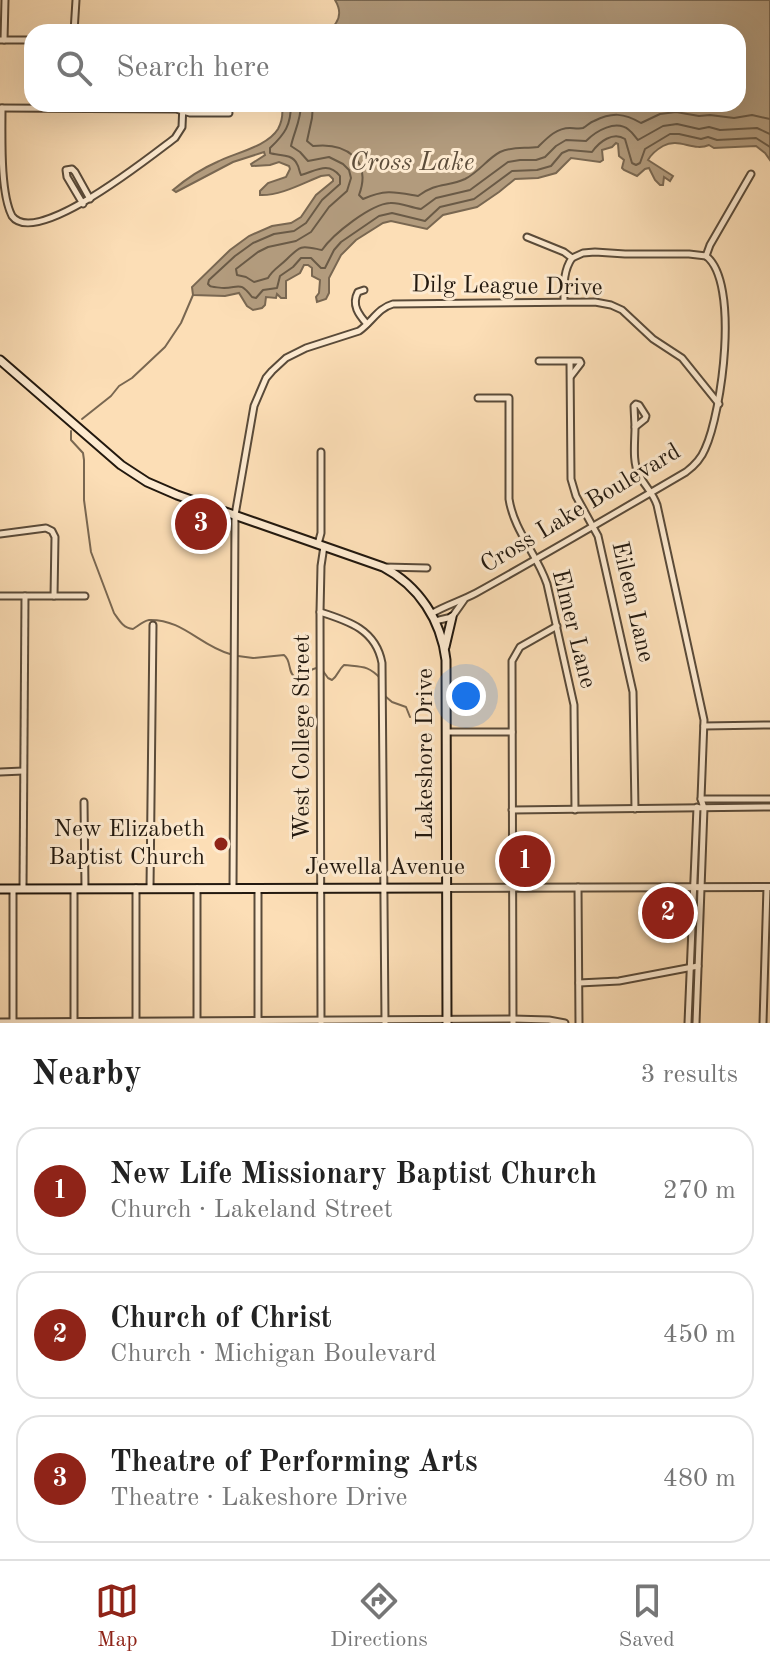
<!DOCTYPE html>
<meta charset="utf-8">
<style>
:root{--surface:#fff;--page:#f6f6f6;--text:#222;--muted:#767676;--line:#e0e0e0;--accent:#8f2418}
body{margin:0;font-family:"Old Standard TT",serif;background:var(--page);color:var(--text)}
.you{position:absolute;left:466px;top:696px;width:28px;height:28px;margin:-20px;border:6px solid #fff;border-radius:50%;background:#1a73e8;box-shadow:0 0 0 12px #1a73e833}
.badge{display:grid;place-items:center;width:52px;height:52px;border-radius:50%;background:var(--accent);color:#fff;font-size:26px;font-weight:700}
.pin{position:absolute;translate:-50% -50%;border:4px solid #fff;box-shadow:0 2px 8px #0006}
.list{margin:0;padding:0;list-style:none}
h2{display:flex;justify-content:space-between;align-items:center;height:104px;margin:0;padding:0 32px;font-size:34px}
h2 small{font-size:26px;font-weight:400;color:var(--muted)}
.list li{display:grid;grid-template-columns:52px 1fr auto;gap:24px;align-items:center;box-sizing:border-box;height:128px;margin:0 16px 16px;padding:0 16px;border:2px solid var(--line);border-radius:24px}
.list b{display:block;font-size:30px;white-space:nowrap}
.list p{margin:0;font-size:26px;white-space:nowrap;color:var(--muted)}
.list em{font-size:26px;font-style:normal;color:var(--muted)}
.icon{flex:none;width:44px;height:44px;fill:none;stroke:currentColor;stroke-width:2;stroke-linecap:round;stroke-linejoin:round}
.map{position:relative;flex:none;width:770px;height:1023px;overflow:hidden}
.search{position:absolute;background:var(--surface);box-shadow:0 8px 32px #0002;left:24px;right:24px;top:24px;height:88px;display:flex;align-items:center;gap:20px;box-sizing:border-box;padding:0 28px;border-radius:24px;color:var(--muted);font-size:30px}
.sheet{height:536px;background:var(--surface)}
nav{display:flex;justify-content:space-around;align-items:center;box-sizing:border-box;height:112px;border-top:2px solid var(--line);background:var(--surface);font-size:22px;color:var(--muted)}
nav a{display:grid;justify-items:center;gap:4px}
nav .on{color:var(--accent)}
.map>svg:first-child{display:block}
</style>
<div class="map">
<svg width="770" height="1023" viewBox="0 0 770 1023">
<rect width="100%" height="100%" fill="#fcdeb6"/>
<filter id="stains"><feTurbulence type="fractalNoise" baseFrequency=".0025" numOctaves="4"/><feColorMatrix values="0 0 0 0 .2 0 0 0 0 .09 0 0 0 0 .02 0 0 0 .5 -.17"/></filter>
<radialGradient id="worn" r=".72"><stop offset=".6" stop-color="#630" stop-opacity="0"/><stop offset="1" stop-color="#630" stop-opacity=".3"/></radialGradient>
<path fill="#b29b7d" stroke="#796751" stroke-width="2" d="M335,0H770V160L765,153L756,146L714,148L709,145C693,152 679,137 663,146C656,150 652,153 648,160L673,176L670,181L664,177L663,185H660L655,180L649,168L645,169L637,176L624,170L622,168L624,160L619,156L618,144L616,143L612,147L602,150L603,160L600,162L571,158L556,173L538,178L515,179L499,192L477,207L443,215L427,229L391,221L383,223L356,240L341,255L329,278V293L326,299L317,302L316,297L319,293L320,280L312,276V268L308,265H304L300,273L286,281V298H281L277,294L276,298L266,297L265,305L262,308L253,310L247,306L239,293L225,296L193,295L192,287L230,250L249,236L272,226L291,223L301,217L316,195L333,181V179L329,175L321,176C303,183 280,196 260,195V191L268,183L286,177L290,169L289,166L279,162L270,165L252,166L251,164L265,155L264,152L233,162L176,192L173,190C186,179 201,169 217,162C234,153 267,147 278,129C282,122 283,112 282,104H738V32H326C339,24 343,13 335,0Z"/>
<g fill="none" stroke-linecap="round" stroke-linejoin="round">
<g stroke="#6a5a46" stroke-width="2">
<path d="M291,104C291,125 285,134 270,148V153C278,156 292,153 297,164C299,167 299,171 301,175C316,171 328,161 340,176V184L322,200L306,223L294,231L274,234L253,243L235,256L209,280L208,284L210,286C211,287 223,288 224,288C241,287 240,282 252,297L256,298L263,290L277,288L280,276L293,267L301,258H311L321,268H325L334,250L341,242L379,216L392,213L425,221L440,207L474,199L512,171L537,170L551,166L562,153L569,150L592,152C599,142 613,131 625,139L632,163L636,165L640,163L645,149L670,134H679L701,139L708,137L717,140L756,138L770,147"/>
<path d="M301,104C301,120 294,132 291,146L300,152L308,161L329,157L343,164L349,170L351,178L347,191L329,207L311,232L296,241L268,247L258,252L236,269L237,275L246,277L254,282L268,278C273,269 279,267 287,259C302,244 302,246 322,250C333,234 371,204 390,203C400,202 411,208 421,209L436,198L470,190L508,162L520,160H536L545,157L556,146L566,140L586,141C596,131 616,119 629,130C633,133 635,137 638,140L663,126L677,124L699,129L709,127L720,130L757,128L770,134"/>
<path d="M313,104L312,118L307,141L313,146C346,142 372,160 359,195L363,199C386,189 395,192 418,196C436,182 448,187 465,179C479,172 487,159 500,152C513,146 525,149 538,147C547,138 556,128 570,128C573,128 580,129 583,128C587,126 590,122 594,121C612,112 624,113 641,123L660,114L676,112L699,116L710,115L734,118L752,115L770,119"/>
</g>
<g stroke="#796751" stroke-width="2">
<polyline points="82,419 111,396 119,386 132,378 165,347 181,323 193,295"/>
<path d="M71,431V440L83,453L84,460V500L91,552L114,613C119,620 123,628 133,629C138,626 143,621 149,620C183,619 200,646 230,654"/>
<path d="M238,656L253,658L284,655C292,661 287,673 296,678C305,677 309,668 318,668"/>
<path d="M323,671L328,678L332,680C338,676 338,670 344,665C362,667 368,665 381,679"/>
<polyline points="385,696 392,702 406,707 410,717"/>
</g>
<g stroke="#594a39" stroke-width="9">
<g id="minor">
<polyline points="74,32 76,0"/>
<polyline points="0,40 32,40"/>
<polyline points="4,40 5,0"/>
<polyline points="1,108 176,109 190,113 229,113"/>
<path d="M2,108C2,137 0,193 12,216C36,249 152,155 175,138L182,127L183,104"/>
<polyline points="83,204 67,177 66,170 72,169 75,172 90,199"/>
<polyline points="527,237 564,252 572,258"/>
<polyline points="706,256 710,245 751,174"/>
<polyline points="572,258 583,253 595,252 625,254 689,254 706,256"/>
<path d="M364,290L358,292C351,305 359,315 367,324"/>
<path d="M564,301C564,286 563,271 572,258"/>
<polyline points="539,361 580,361 581,363 571,376"/>
<polyline points="570,362 571,479 576,496 598,536 633,692 635,809"/>
<path d="M478,398H509V499C514,531 537,554 547,584L574,705L575,810"/>
<polygon points="636,404 639,405 646,416 645,419 635,427 634,406"/>
<path d="M635,427C635,442 632,462 639,475C645,486 653,493 657,505L704,720L701,799L704,808L696,1023"/>
<polyline points="0,534 46,528 52,531 55,537 54,596"/>
<polyline points="318,544 321,533 321,452"/>
<polyline points="384,567 427,568"/>
<polyline points="0,596 85,596"/>
<path d="M320,612C349,621 376,630 382,663L385,1022"/>
<path d="M431,614C446,605 461,601 476,593C546,554 616,513 686,472C694,466 701,459 705,449C722,412 740,282 706,256"/>
<polyline points="435,621 452,617 464,600"/>
<polyline points="704,726 770,725"/>
<polyline points="446,732 512,732"/>
<polyline points="0,772 23,771"/>
<polyline points="701,799 770,799"/>
<polyline points="84,802 85,889"/>
<polyline points="512,810 770,807"/>
<polyline points="578,887 579,1023"/>
<polyline points="136,888 136,1022"/>
<polyline points="150,888 153,625"/>
<polyline points="197,888 197,1022"/>
<path d="M233,888L235,515L254,406L266,378L272,371L286,358L306,348L359,331C372,322 378,308 393,304L595,302L611,305L622,310L653,339L682,358L719,404"/>
<polyline points="258,888 258,1022"/>
<polyline points="13,889 13,1022"/>
<polyline points="23,889 25,596"/>
<polyline points="74,889 74,1022"/>
<polyline points="579,983 619,981 698,966"/>
<polyline points="0,1022 513,1019 549,1020 565,1023"/>
<polyline points="321,1022 320,612 321,566 324,546"/>
<polyline points="513,1023 512,661 520,647 557,626"/>
<polyline points="688,1023 697,807"/>
<polyline points="763,1023 767,887"/>
</g>
</g>
<g stroke="#594a39" stroke-width="10">
<polyline id="tertiary" points="446,888 770,887"/>
</g>
<g stroke="#23190f" stroke-width="11">
<g id="secondary">
<path d="M0,360L121,465L147,482L177,495L383,567C419,586 441,620 446,660L447,1023"/>
<polyline points="445,647 452,617"/>
<polyline points="0,889 446,888"/>
</g>
</g>
<use href="#minor" stroke="#fdead0" stroke-width="5"/>
<use href="#tertiary" stroke="#fdead0" stroke-width="6"/>
<use href="#secondary" stroke="#fdead0" stroke-width="7"/>
</g>
<circle fill="#8f2418" stroke="#fdead0" stroke-width="3" cx="221" cy="844" r="8"/>
<g text-anchor="middle" dominant-baseline="central" stroke-width="6" stroke-linejoin="round" paint-order="stroke">
<g font-size="24" fill="#23190f" stroke="#fdead0">
<text transform="translate(507 287) rotate(1)">Dilg League Drive</text>
<text transform="translate(581 509) rotate(-31)">Cross Lake Boulevard</text>
<text transform="translate(632 602) rotate(77)">Eileen Lane</text>
<text transform="translate(573 629) rotate(76)">Elmer Lane</text>
<text transform="translate(303 737) rotate(-90)">West College Street</text>
<text transform="translate(426 754) rotate(-90)">Lakeshore Drive</text>
<text x="385" y="868">Jewella Avenue</text>
</g>
<g font-size="24" fill="#23190f" stroke="#fdead0" text-anchor="end">
<text x="205" y="830">New Elizabeth<tspan x="205" dy="28">Baptist Church</tspan></text>
</g>
<g font-size="26" font-style="italic" fill="#5c4d3b" stroke="#fdead0">
<text x="412" y="163">Cross Lake</text>
</g>
</g>
<rect width="100%" height="100%" filter="url(#stains)"/>
<rect width="100%" height="100%" fill="url(#worn)"/>
</svg>
<div class="you"></div>
<div class="pin badge" style="left:525px;top:861px">1</div>
<div class="pin badge" style="left:668px;top:913px">2</div>
<div class="pin badge" style="left:201px;top:524px">3</div>
<div class="search"><svg class="icon" aria-label="search" viewBox="0 0 24 24"><circle cx="10" cy="10" r="6"/><path d="M15 15l6 6"/></svg>Search here</div>
</div>
<section class="sheet">
<h2>Nearby<small>3 results</small></h2>
<ul class="list">
<li><span class="badge">1</span><div><b>New Life Missionary Baptist Church</b><p>Church · Lakeland Street</p></div><em>270 m</em></li>
<li><span class="badge">2</span><div><b>Church of Christ</b><p>Church · Michigan Boulevard</p></div><em>450 m</em></li>
<li><span class="badge">3</span><div><b>Theatre of Performing Arts</b><p>Theatre · Lakeshore Drive</p></div><em>480 m</em></li>
</ul>
</section>
<nav>
<a class="on"><svg class="icon" aria-label="map" viewBox="0 0 24 24"><path d="M3 6l6-2 6 2 6-2v14l-6 2-6-2-6 2zM9 4v14M15 6v14"/></svg>Map</a>
<a><svg class="icon" aria-label="directions" viewBox="0 0 24 24"><path d="M12 3l9 9-9 9-9-9zM9 14v-3h6M13 9l2 2-2 2"/></svg>Directions</a>
<a><svg class="icon" aria-label="saved" viewBox="0 0 24 24"><path d="M7 4h10v16l-5-4-5 4z"/></svg>Saved</a>
</nav>
